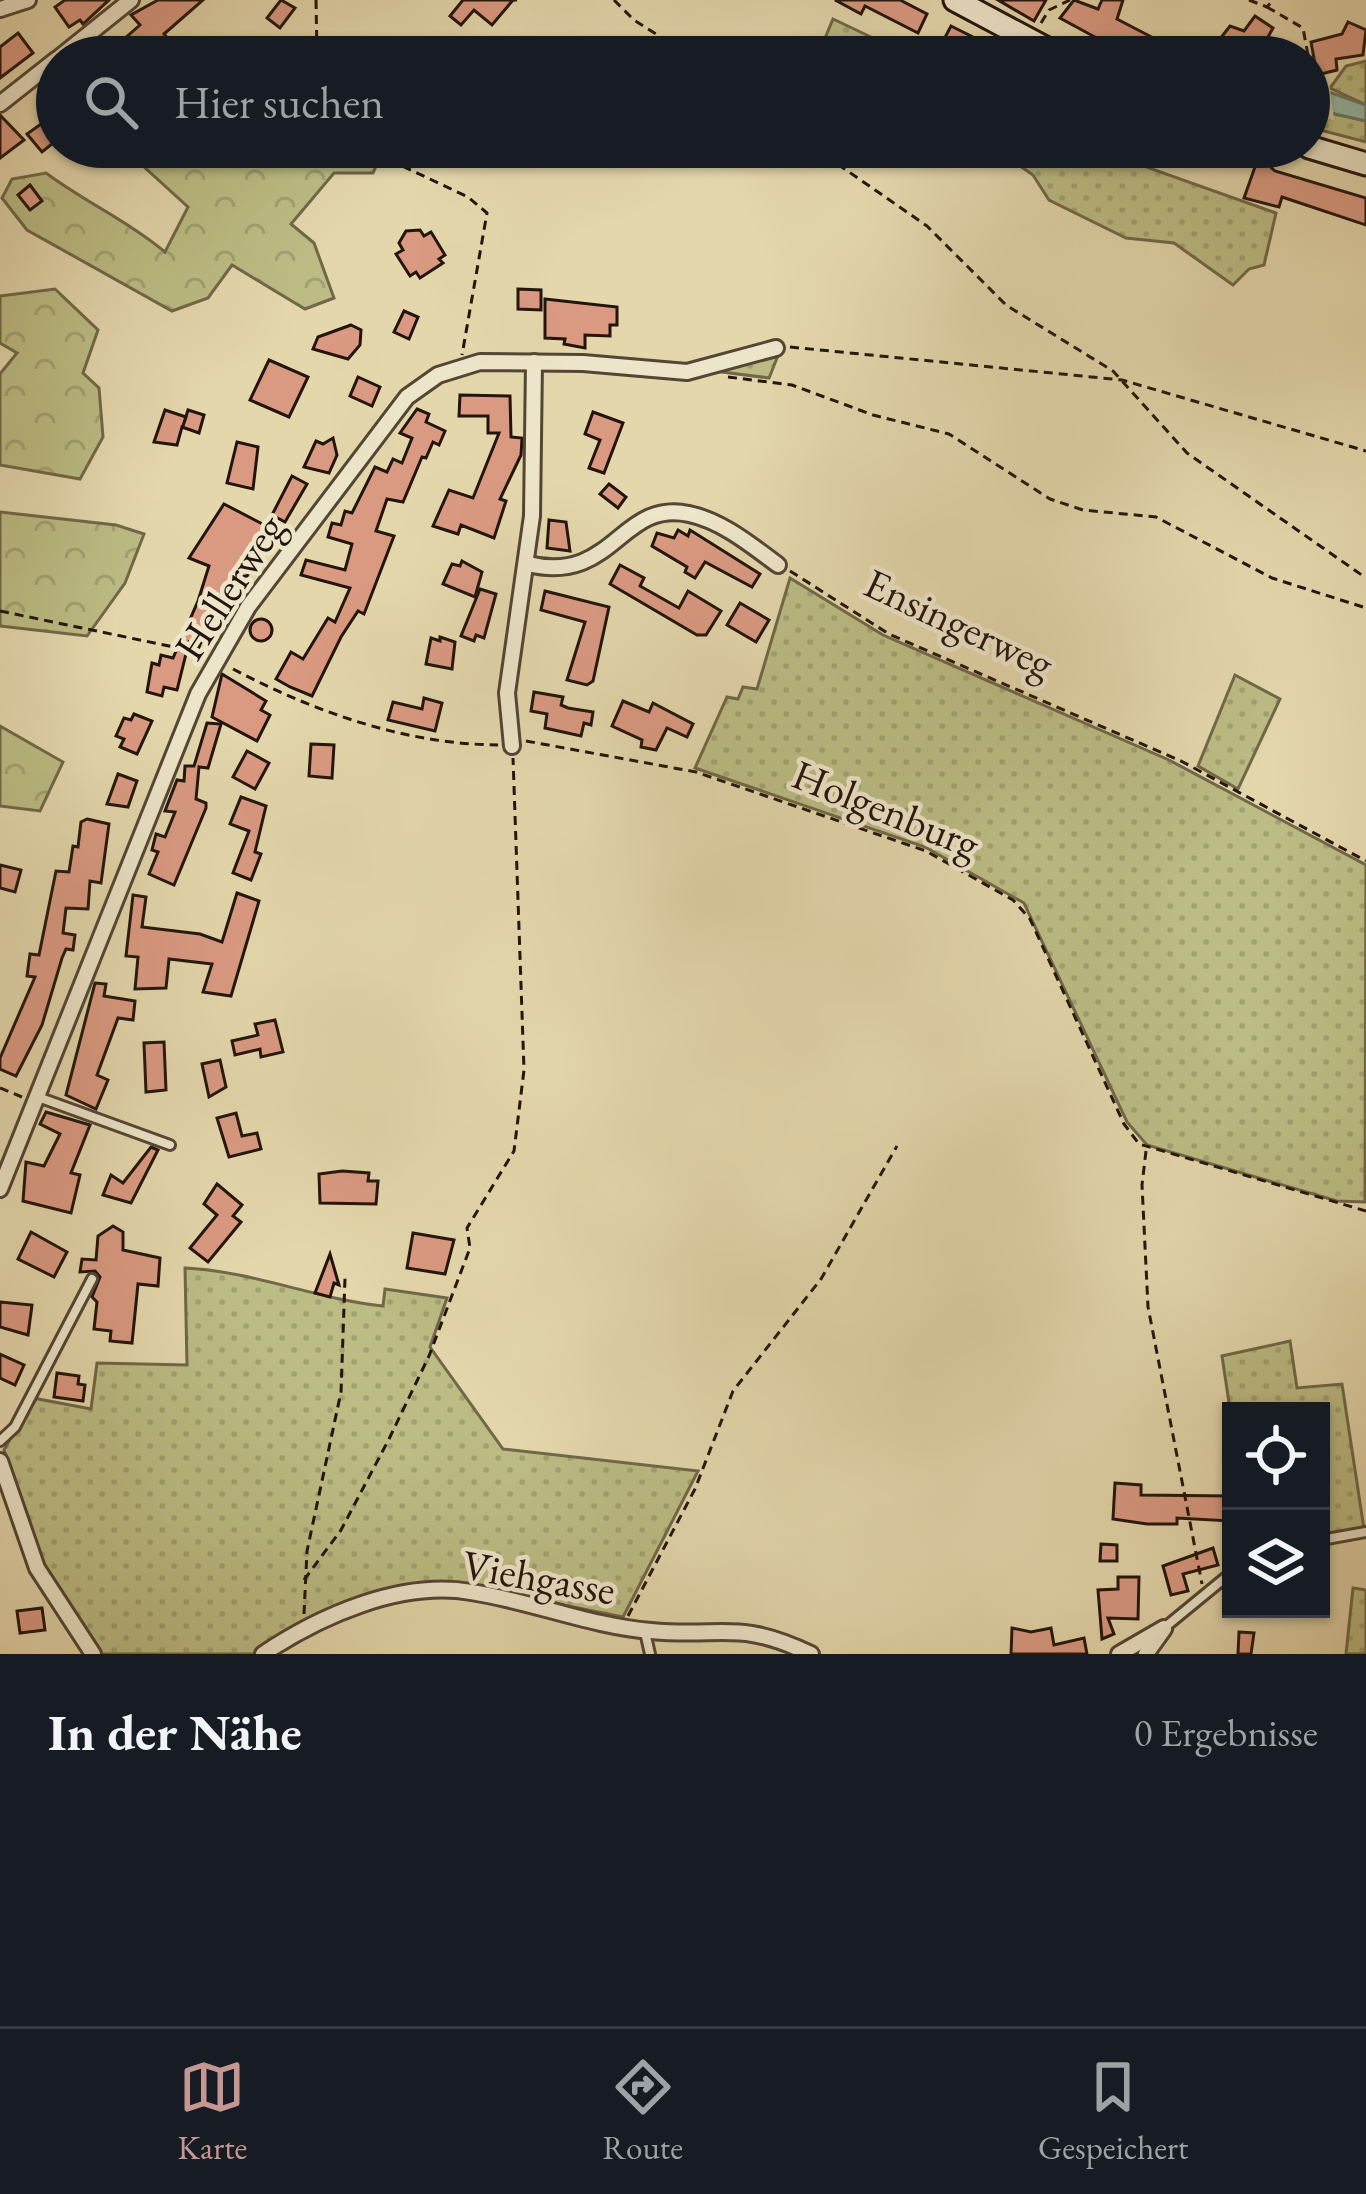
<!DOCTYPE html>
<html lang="de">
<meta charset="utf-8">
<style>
:root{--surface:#171b24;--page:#242831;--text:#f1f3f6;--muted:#9ea1a6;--line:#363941;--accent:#c59692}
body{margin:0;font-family:"EB Garamond",serif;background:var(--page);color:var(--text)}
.controls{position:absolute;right:36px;bottom:36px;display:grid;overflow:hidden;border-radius:0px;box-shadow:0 3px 9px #0004}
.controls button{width:108px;height:108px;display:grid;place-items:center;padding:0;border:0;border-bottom:3px solid var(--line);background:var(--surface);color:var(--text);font:60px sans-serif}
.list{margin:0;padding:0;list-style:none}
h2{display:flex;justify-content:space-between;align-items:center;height:156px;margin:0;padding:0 48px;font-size:51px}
h2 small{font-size:39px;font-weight:400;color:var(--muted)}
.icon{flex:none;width:66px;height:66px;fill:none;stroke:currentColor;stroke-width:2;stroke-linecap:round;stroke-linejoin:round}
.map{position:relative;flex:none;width:1366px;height:1654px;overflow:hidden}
.search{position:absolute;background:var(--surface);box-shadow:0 3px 9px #0004;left:36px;right:36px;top:36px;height:132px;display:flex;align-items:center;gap:30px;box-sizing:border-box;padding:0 42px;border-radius:66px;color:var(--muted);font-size:45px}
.sheet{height:372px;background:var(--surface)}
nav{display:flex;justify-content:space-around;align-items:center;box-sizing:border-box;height:168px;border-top:3px solid var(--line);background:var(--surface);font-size:33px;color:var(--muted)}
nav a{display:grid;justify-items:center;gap:6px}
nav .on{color:var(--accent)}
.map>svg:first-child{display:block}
</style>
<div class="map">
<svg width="1366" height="1654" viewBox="0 0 1366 1654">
<defs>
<pattern id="grass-dots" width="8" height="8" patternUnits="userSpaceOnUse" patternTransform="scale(3)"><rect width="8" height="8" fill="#bcbc84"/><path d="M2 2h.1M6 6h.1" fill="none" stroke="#a1a171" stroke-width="1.8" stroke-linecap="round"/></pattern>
<pattern id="forest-crowns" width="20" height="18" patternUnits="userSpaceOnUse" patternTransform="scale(3)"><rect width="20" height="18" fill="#bcbc84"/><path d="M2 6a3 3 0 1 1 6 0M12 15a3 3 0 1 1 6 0" fill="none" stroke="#a1a171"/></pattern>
</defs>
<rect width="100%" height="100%" fill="#e4d7ac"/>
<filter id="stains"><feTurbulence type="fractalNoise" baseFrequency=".00167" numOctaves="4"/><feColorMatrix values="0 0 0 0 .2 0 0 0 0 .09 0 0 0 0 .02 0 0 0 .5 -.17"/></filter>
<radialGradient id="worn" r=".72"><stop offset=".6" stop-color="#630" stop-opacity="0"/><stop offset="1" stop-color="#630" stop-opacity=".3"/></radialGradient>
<g fill="url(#grass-dots)" stroke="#706848" stroke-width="3">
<polygon points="833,19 913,57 839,57 823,43"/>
<polygon points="1366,61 1366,105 1330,88 1346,66"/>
<polygon points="1309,108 1366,121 1366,142 1309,127"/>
<polygon points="993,147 1105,147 1132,162 1276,213 1264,265 1249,269 1233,285 1174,243 1126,238 1049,200 1033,175"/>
<polygon points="779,353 769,378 714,371"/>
<polygon points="790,578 883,635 1169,760 1366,865 1365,1202 1337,1201 1147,1145 1127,1122 1024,903 925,847 695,768 727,697 738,699 743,687 757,689"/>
<polygon points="1235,675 1280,699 1238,789 1198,766"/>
<path d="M185,1268C252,1271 316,1299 383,1306L385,1289L447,1298L430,1347L503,1449L698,1471L623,1617L472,1587L320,1614L255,1654H100L47,1577L4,1450L33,1398L91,1409L97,1363L187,1365Z"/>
<polygon points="1290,1341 1297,1388 1342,1384 1364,1529 1321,1537 1321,1411 1231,1411 1231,1416 1222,1356"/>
<polygon points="1353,1588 1366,1590 1366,1654 1346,1654"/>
</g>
<g fill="url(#forest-crowns)" stroke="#706848" stroke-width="3">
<path d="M130,147H385L373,173H334L291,224L314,243L334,298L305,309L232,265L208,298L172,311L27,230L2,198L12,179L46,173C85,202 128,221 165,252L188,207L130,154Z"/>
<polygon points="55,289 98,330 83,373 99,388 103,437 80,479 0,465 0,374 17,353 0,343 0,296"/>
<polygon points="0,512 116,525 144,534 125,583 87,636 0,626"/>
<polygon points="0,726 63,762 40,811 0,806"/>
</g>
<polygon fill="#95baa8" stroke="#67786a" stroke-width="3" points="1309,85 1366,105 1366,121 1309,108"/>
<polygon fill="#e4d7ac" points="1309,81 1329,82 1334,120 1313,115"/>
<g fill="#da9a82" stroke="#23150d" stroke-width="3">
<polygon points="65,0 109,0 83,24 80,20 69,27 55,7"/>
<polygon points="158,0 203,0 164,34 184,57 138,57 123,40 140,25 131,15"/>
<polygon points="281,0 295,8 280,28 267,18"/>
<polygon points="463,0 513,0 492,25 474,10 461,25 450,16"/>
<polygon points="835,0 900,0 927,14 918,33 865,6 861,14"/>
<polygon points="998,0 1046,0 1034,21"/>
<polygon points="1074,0 1098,9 1102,0 1123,0 1117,19 1190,57 1141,57 1104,42 1060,18"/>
<polygon points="1255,16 1273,28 1268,37 1305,57 1245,57 1216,44 1230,26 1244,31"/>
<polygon points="1348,22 1366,30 1363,55 1336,59 1337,70 1317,75 1311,42 1342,34"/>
<polygon points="951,26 993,47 997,39 1030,57 965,57 941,45"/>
<polygon points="18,33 33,53 0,78 0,47"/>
<polygon points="0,115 24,140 0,158"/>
<polygon points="51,117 57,140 42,152 27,134"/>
<polygon points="1125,147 1180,147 1174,166"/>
<polygon points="1265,162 1275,171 1366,198 1366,225 1282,197 1279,207 1244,198 1256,164"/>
<polygon points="30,185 42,201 30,210 18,195"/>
<polygon points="420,230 424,236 431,232 445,255 439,259 443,263 420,278 416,272 410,276 396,254 403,250 399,243 406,231"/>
<polygon points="518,289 541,290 541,310 518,309"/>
<polygon points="545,299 617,307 617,325 610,325 610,336 585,335 585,348 564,344 565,339 545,338"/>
<polygon points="404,311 418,317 409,339 394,332"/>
<polygon points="351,325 361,330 360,345 348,359 313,349 318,337"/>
<polygon points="269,360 308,377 289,417 250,400"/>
<polygon points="358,377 380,387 372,406 350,396"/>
<polygon points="460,395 510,396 511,437 522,438 521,455 500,499 506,501 494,538 461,525 458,534 433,526 449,490 473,498 499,433 488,433 488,416 459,416"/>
<polygon points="417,409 429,414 426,422 445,431 439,445 433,442 426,458 422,457 403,502 387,499 376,531 394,536 364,614 358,611 341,637 312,696 290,687 276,679 291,652 303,659 328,618 335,622 350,588 301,575 306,560 345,570 352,544 328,537 332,523 341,525 345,511 352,513 375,467 387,472 393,459 402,463 412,438 400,433"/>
<polygon points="165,410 186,417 183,426 188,410 204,415 199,433 182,427 177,445 154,442"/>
<polygon points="593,412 623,423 604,473 589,468 600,440 585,434"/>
<polygon points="333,438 337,455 329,473 304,467 316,441 323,444"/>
<polygon points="237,442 258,447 253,489 227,483"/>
<polygon points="292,476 307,484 285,522 272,515"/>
<polygon points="609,484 626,497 618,508 600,494"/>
<polygon points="224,504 274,530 247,576 235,577 217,630 208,626 199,647 189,642 177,690 164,687 162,696 147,692 152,663 159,665 161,655 173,658 198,601 209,566 189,558"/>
<polygon points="549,520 566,522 570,551 547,548"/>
<polygon points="678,530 688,536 690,530 760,574 752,587 705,562 695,578 685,572 687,567 652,546 657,533 674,538"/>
<polygon points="462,561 482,572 475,597 443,584 452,564 460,566"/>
<polygon points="620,565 644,578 640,586 679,608 688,591 721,611 706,635 697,635 610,584"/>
<polygon points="480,589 496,594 484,638 476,635 474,641 461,636"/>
<polygon points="545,591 609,607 593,681 587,685 567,680 585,622 541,610"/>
<polygon points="740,603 769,620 756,642 727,625"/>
<circle cx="261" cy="630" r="11"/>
<polygon points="440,637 455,642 452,669 426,664 431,638 440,641"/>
<polygon points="222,674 266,701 261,710 270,715 257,741 212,717"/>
<polygon points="534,692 563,697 561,705 568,708 593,712 591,725 584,723 581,736 545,728 547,714 531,711"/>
<polygon points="424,698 442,703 435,731 388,720 393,702 422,709"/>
<polygon points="623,701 649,712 653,703 693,724 687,737 667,728 656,750 641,747 642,740 612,726"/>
<polygon points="134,714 152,721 137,754 120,747 124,739 116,736 124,718 131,720"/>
<polygon points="207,723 221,724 208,768 199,767 196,799 206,803 206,808 174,885 149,874 158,852 152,850 156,834 165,837 175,812 165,811 177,780 184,781 185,766 194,766"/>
<polygon points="311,744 334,745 332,778 309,776"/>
<polygon points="247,751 269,763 255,789 233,777"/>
<polygon points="118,774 137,781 128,807 107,804"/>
<polygon points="241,797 266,806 255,852 261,854 251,880 233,873 249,831 230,824"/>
<polygon points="87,819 109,824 101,883 90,881 88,909 66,908 63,933 75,935 73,950 66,949 62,958 42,1025 16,1076 0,1069 0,1058 35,977 27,976 30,954 39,955 56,871 69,872 73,846 78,847 81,822"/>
<polygon points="0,865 21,870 15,892 0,888"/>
<polygon points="237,893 259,901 231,996 203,992 212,964 169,959 166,988 135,989 138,957 126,956 133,895 146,897 142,927 200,934 222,942"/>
<polygon points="95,983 106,984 104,996 135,1001 133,1020 118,1018 97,1075 108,1080 96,1109 66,1095"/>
<polygon points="275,1020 283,1052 261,1057 260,1049 235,1055 232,1041 258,1035 255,1024"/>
<polygon points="164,1042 166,1090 146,1092 144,1043"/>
<polygon points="220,1060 226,1087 209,1097 202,1064"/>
<polygon points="46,1112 90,1125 71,1173 80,1175 71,1213 23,1201 26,1162 44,1166 60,1134 40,1124"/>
<polygon points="236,1113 242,1136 257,1133 261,1149 229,1157 217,1118"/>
<polygon points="151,1147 158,1150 131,1203 103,1195 111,1175 123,1183"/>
<polygon points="342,1171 369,1173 368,1181 378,1181 376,1204 320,1203 319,1174"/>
<polygon points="217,1184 242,1205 233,1216 241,1222 208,1262 190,1248 217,1215 204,1204"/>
<polygon points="113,1226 123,1232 123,1250 160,1258 158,1286 138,1284 132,1343 110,1341 111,1331 94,1329 97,1302 92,1297 100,1277 95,1271 80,1272 82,1259 96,1260 98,1236"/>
<polygon points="31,1232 67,1252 54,1277 18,1259"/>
<polygon points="413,1233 454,1240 445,1274 407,1268"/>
<polygon points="330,1254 339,1285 334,1283 330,1297 315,1293"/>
<polygon points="0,1302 32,1305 28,1335 0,1327"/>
<polygon points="0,1354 24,1365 15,1385 0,1378"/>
<polygon points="57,1373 79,1376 78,1384 85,1385 83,1401 54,1397"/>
<polygon points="1115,1483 1141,1485 1141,1495 1230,1496 1230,1521 1177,1518 1177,1524 1147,1524 1113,1519"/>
<polygon points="1101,1544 1117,1545 1117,1561 1100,1561"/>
<polygon points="1213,1548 1218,1565 1183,1574 1188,1591 1171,1595 1163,1566"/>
<polygon points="1118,1577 1139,1577 1138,1619 1108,1618 1114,1634 1102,1639 1098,1590 1118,1589"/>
<polygon points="42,1608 45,1630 20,1633 17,1611"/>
<polygon points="1012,1628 1031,1632 1051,1628 1054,1645 1084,1638 1087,1654 1011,1654"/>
<polygon points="1239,1632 1254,1633 1251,1654 1238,1654"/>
</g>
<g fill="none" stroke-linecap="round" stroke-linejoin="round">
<g stroke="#534635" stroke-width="14">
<g id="service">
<polyline points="38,1097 170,1145"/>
<polyline points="0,1441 15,1427 92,1279"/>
<polyline points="1321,1540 1366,1532"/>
<polyline points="1164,1628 1231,1573"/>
<polyline points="645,1632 650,1654"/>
</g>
</g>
<g stroke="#534635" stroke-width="20">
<g id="minor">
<polyline points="0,9 28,0"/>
<polyline points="60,57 131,0"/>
<polyline points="0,104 57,59"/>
<path d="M528,564C614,585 620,499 689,514C722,521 751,545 778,565"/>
<polyline points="512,746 507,693 532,516 534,362"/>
<polyline points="0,1189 198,694 248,607 407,397 438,375 480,362 583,363 687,372 776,348"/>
<polyline points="0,1461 37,1568 93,1654"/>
<path d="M263,1654C320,1616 400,1580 471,1592C531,1601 590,1626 651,1631C724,1638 737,1619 811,1654"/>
<polyline points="1119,1654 1164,1628"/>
<polyline points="1146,1654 1164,1629"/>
</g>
</g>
<g stroke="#23150d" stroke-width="27">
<g id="secondary">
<polyline points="955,0 1062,57"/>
<polyline points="1309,147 1366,164"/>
</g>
</g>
<g stroke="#23150d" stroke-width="3" stroke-dasharray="9 6" stroke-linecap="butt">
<polyline points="316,0 317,57"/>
<polyline points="513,0 517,0"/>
<polyline points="614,0 634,20 692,57"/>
<polyline points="1249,0 1267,7 1273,0"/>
<polyline points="1267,7 1303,28 1308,55"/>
<polyline points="1041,23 1049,10 1070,0"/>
<polyline points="1319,71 1325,131"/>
<polyline points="362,147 468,197 487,213 462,355"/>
<polyline points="813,147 927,226 1006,305 1113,371 1187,453 1366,578"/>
<polyline points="790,347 1122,380 1366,451"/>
<polyline points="728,377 792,385 873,415 949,434 1050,499 1083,510 1156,517 1272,578 1366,608"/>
<polyline points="790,571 889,634 1181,761 1366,861"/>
<polyline points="0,611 203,653"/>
<path d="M233,669C315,712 404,744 498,745"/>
<polyline points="526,741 696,772 926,851 1013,900 1030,919 1124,1124 1139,1144 1366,1211"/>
<polyline points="0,1088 22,1097"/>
<polyline points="1146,1151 1142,1185 1148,1307 1202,1584"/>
<polyline points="304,1580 341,1530 389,1439 429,1356 470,1248 467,1228 514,1151 524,1070 513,758"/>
<polyline points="304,1614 307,1551 341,1392 345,1278"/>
<polyline points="628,1616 695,1489 733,1391 821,1279 897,1146"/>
</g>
<use href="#service" stroke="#ede5c9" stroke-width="8"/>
<use href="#minor" stroke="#ede5c9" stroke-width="14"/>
<use href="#secondary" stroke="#ede5c9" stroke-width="21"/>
</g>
<g text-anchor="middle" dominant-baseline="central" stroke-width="9" stroke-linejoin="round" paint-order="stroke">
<g font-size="42" fill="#23150d" stroke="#ede5c9">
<text transform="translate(229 587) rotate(-57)">Hellerweg</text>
<text transform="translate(959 623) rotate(25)">Ensingerweg</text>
<text transform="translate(886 809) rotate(22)">Holgenburg</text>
<text transform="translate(539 1577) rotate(10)">Viehgasse</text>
</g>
</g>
<rect width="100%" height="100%" filter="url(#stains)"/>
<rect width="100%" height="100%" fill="url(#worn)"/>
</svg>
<div class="controls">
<button><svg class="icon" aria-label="locate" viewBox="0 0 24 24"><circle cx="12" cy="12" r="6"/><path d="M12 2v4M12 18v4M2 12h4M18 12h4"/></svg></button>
<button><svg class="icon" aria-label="layers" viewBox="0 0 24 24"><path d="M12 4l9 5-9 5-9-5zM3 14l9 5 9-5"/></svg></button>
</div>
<div class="search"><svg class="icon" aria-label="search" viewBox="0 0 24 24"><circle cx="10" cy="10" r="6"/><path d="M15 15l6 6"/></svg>Hier suchen</div>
</div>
<section class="sheet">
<h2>In der Nähe<small>0 Ergebnisse</small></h2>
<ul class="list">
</ul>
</section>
<nav>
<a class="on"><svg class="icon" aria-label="map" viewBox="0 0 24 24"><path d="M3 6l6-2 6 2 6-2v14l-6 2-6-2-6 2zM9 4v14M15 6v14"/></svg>Karte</a>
<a><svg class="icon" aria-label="directions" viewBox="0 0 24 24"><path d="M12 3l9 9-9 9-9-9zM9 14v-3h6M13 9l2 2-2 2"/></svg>Route</a>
<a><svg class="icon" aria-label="saved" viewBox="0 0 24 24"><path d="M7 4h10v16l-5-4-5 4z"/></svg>Gespeichert</a>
</nav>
